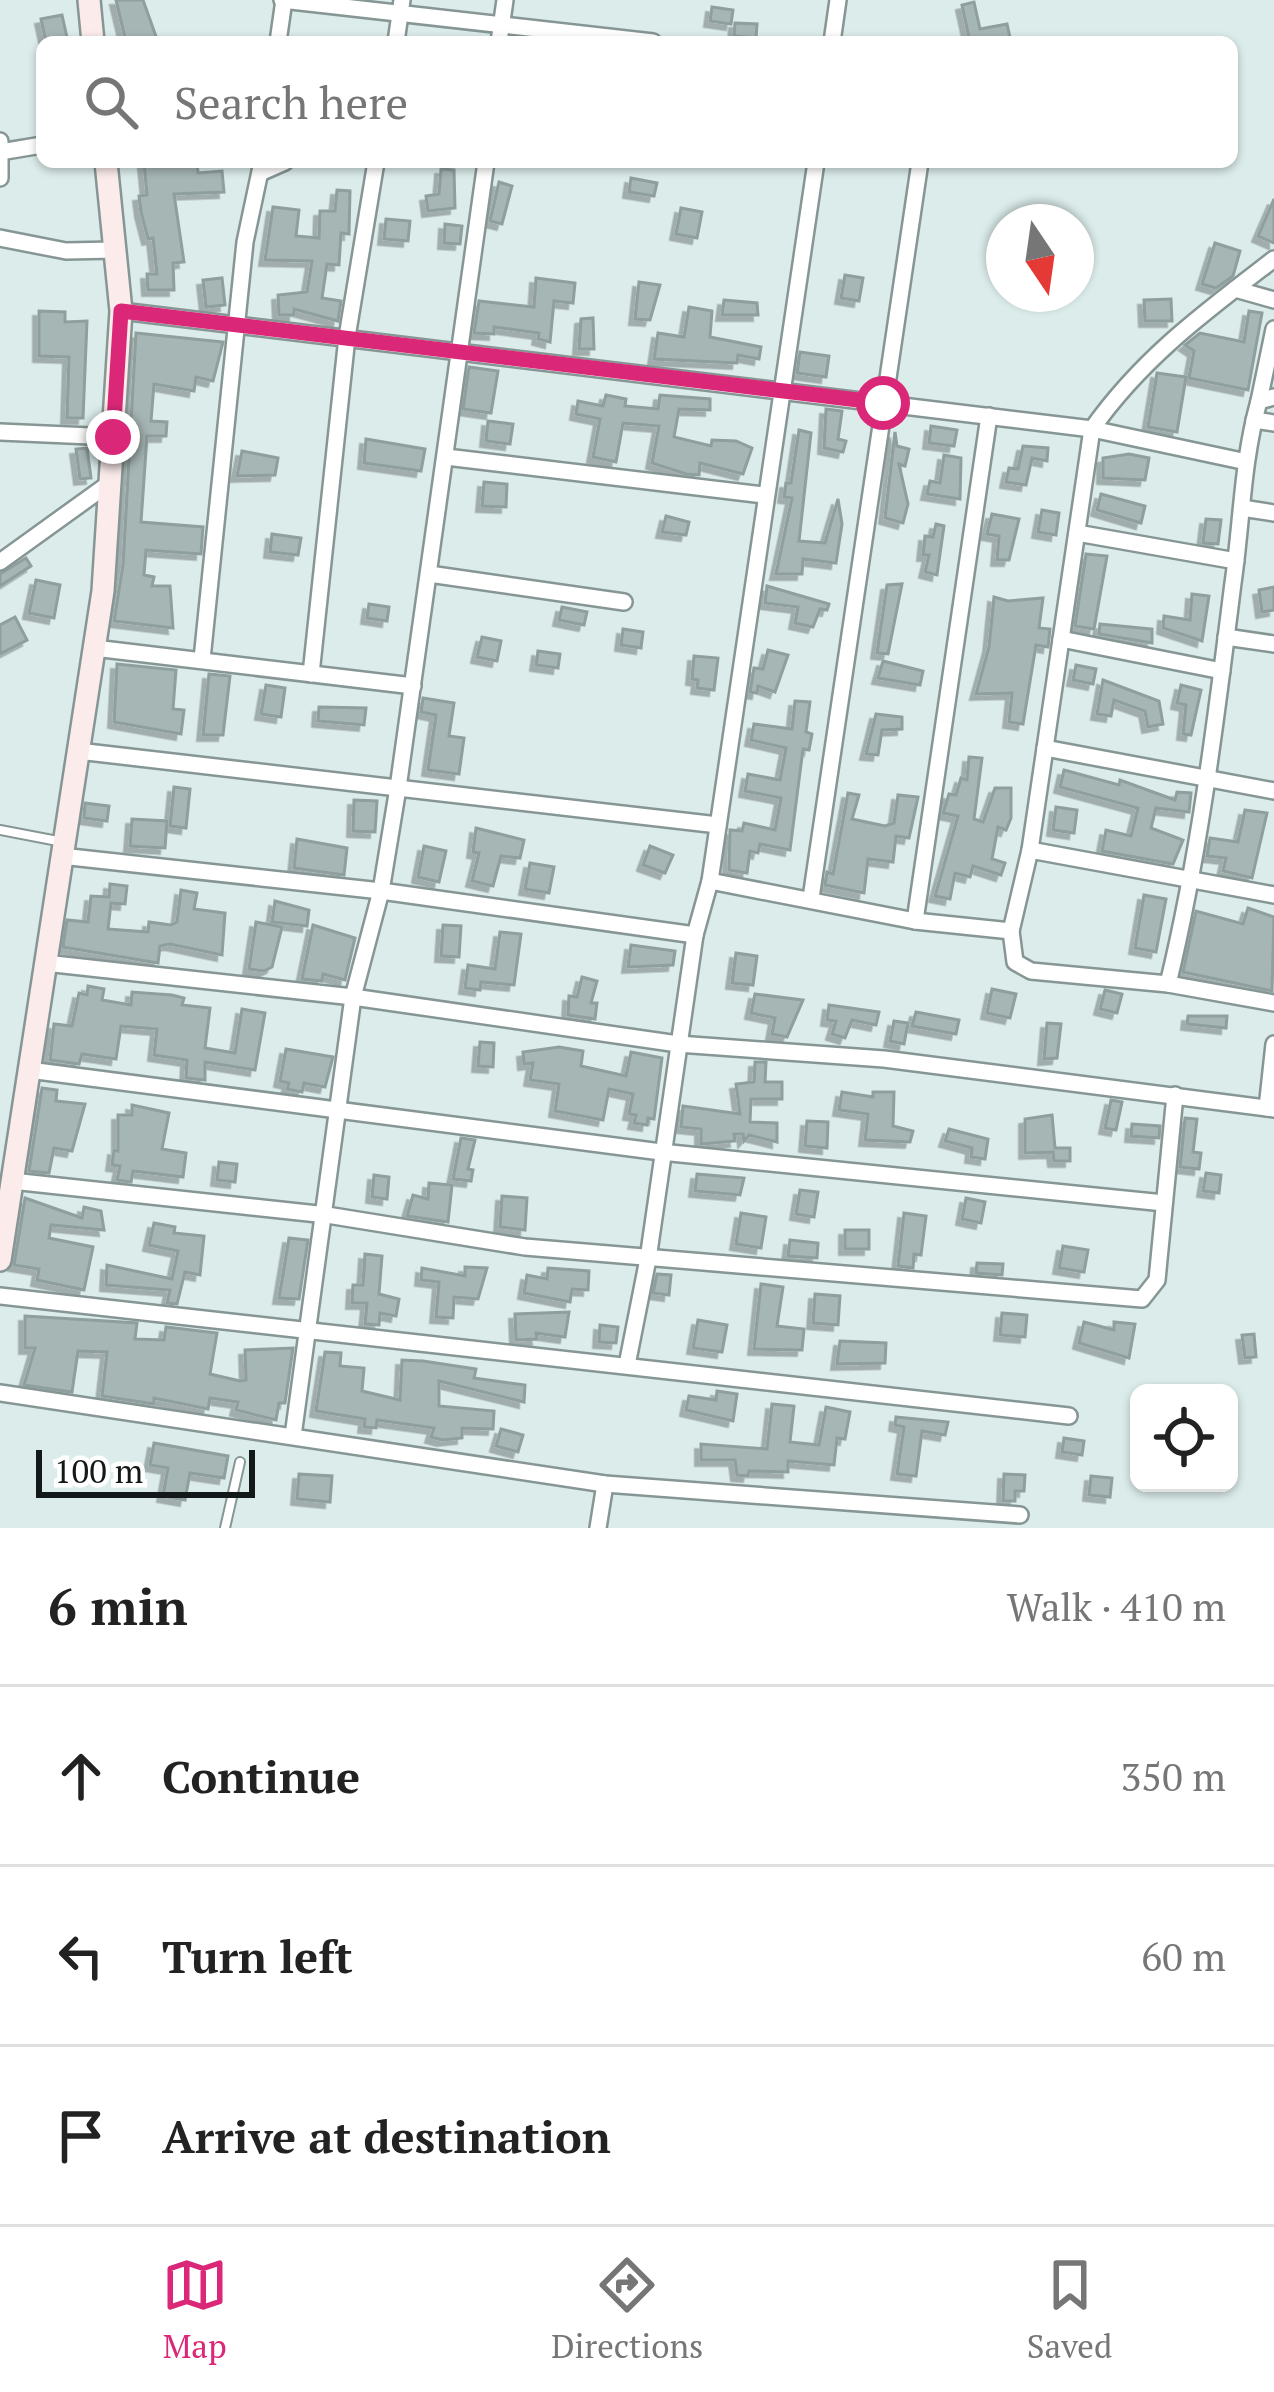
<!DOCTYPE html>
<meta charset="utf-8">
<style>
:root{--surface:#fff;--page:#f6f6f6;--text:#222;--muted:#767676;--line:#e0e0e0;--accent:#db2777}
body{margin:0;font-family:"PT Serif",serif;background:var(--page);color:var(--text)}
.controls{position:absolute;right:36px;bottom:36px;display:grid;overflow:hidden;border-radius:18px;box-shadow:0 3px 9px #0004}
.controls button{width:108px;height:108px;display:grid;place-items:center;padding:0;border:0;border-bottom:3px solid var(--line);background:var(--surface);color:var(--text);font:60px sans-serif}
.compass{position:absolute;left:986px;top:204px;width:108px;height:108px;border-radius:50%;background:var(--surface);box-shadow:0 3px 9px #0004;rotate:167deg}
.scale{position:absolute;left:36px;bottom:30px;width:219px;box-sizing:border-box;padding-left:12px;border:6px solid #131918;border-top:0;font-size:33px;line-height:42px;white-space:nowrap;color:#131918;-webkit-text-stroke:9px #fff;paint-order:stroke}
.stop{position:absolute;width:36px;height:36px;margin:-27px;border:9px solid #db2777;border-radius:50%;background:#fff}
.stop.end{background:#db2777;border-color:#fff;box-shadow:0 3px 12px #0008}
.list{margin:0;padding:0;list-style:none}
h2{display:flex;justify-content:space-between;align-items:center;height:156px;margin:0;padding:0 48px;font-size:51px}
h2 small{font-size:39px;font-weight:400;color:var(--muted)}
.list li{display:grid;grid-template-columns:78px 1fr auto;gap:36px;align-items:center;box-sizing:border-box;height:180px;padding:0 48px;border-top:3px solid var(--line)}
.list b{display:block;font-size:45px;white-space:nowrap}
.list em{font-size:39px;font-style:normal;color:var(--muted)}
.icon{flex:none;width:66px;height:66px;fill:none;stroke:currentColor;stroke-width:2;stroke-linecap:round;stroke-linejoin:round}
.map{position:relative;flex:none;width:1274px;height:1528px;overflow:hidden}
.search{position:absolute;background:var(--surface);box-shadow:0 3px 9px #0004;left:36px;right:36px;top:36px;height:132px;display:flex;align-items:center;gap:30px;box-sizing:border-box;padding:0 42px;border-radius:18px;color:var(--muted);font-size:45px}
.sheet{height:696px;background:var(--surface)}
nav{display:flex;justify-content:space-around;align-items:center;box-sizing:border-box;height:168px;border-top:3px solid var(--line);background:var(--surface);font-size:33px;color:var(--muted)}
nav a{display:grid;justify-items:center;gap:6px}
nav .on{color:var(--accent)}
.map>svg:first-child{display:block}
</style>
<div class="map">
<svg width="1274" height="1528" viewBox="0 0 1274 1528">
<defs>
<filter id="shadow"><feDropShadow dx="-5.5" dy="5.5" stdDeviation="0" flood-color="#0004"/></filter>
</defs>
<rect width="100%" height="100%" fill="#dbecea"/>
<g fill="#a6b6b4" stroke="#8f9f9d" stroke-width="3" filter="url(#shadow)">
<polygon points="116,0 143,0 158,42 126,42"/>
<polygon points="974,2 980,29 1007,24 1011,42 970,42 962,5"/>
<polygon points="712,7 733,10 731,24 710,21"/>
<polygon points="62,15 68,42 46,42 41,19"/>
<polygon points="735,23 757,24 756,38 734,36"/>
<polygon points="197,162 198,173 222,171 224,192 174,194 184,262 173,263 174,290 148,290 147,274 157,274 153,238 148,239 141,212 139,196 147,195 144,163"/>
<polygon points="441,169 454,170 455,208 428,211 426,196 439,194"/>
<polygon points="631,178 657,183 654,196 629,192"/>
<polygon points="499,182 512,186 502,224 490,221"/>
<polygon points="337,190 350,191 349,234 341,233 339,265 327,264 322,298 341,301 338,321 294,309 294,315 279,315 278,295 307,292 312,261 265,260 273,207 299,210 296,236 319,238 320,211 335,211"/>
<polygon points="1274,199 1274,243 1258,236"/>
<polygon points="681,208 702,212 697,238 676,234"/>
<polygon points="386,219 410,221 408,241 384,239"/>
<polygon points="445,224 462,226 460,244 444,243"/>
<polygon points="1215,243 1240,251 1233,276 1216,288 1202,284"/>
<polygon points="845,275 863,278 859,301 841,298"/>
<polygon points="222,278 225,305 206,307 203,280"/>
<polygon points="536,278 575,283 573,303 554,301 550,342 538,339 539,333 494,327 494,334 474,333 479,301 534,307"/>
<polygon points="639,282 660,285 650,320 635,319"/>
<polygon points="1171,299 1172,321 1145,321 1144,300"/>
<polygon points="724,300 757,303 758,315 722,315"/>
<polygon points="689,307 712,311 710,337 761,347 759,359 738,355 737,363 654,359 658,333 684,337"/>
<polygon points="39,311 65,312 65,322 87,321 83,418 67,418 69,357 39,356"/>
<polygon points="1249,311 1262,313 1248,390 1189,378 1194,351 1185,345 1200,333 1244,342"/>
<polygon points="593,318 594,349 579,349 581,319"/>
<polygon points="136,333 223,342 213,381 196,377 194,391 154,384 151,421 167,422 166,436 147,436 141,522 203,527 201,554 146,550 144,575 154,577 152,586 170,586 173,628 114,621 123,565"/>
<polygon points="800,352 829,356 826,377 797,373"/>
<polygon points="469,367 498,371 491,413 463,409"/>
<polygon points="1157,373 1186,377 1177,432 1148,427"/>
<polygon points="606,395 626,399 625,406 658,409 660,395 710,399 710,410 679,409 674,437 711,446 712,440 736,441 752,448 743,474 700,463 699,475 686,474 652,463 659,426 623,423 616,462 593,457 600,419 576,414 578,401 603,406"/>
<polygon points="826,409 842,411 838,439 846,441 843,452 824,448"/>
<polygon points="488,421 513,424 510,444 486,441"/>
<polygon points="931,426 957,430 954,446 929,443"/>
<polygon points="799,430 811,433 799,541 825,543 838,499 842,524 836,563 803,559 802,574 776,574 792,498 784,497 786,483 791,483"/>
<polygon points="895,432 897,446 909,449 905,466 899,464 908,504 903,523 885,518"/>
<polygon points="366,439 425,449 421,471 364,463"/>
<polygon points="1023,446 1048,448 1047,461 1032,458 1026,485 1006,482 1009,468 1018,469"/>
<polygon points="87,448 91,478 80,479 76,449"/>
<polygon points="242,451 278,458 275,475 237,476"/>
<polygon points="1129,454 1149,458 1145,480 1103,478 1103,458"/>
<polygon points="944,455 961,458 960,499 927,494 930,481 940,483"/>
<polygon points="484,482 507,484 506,507 482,506"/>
<polygon points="1101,494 1145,506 1141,523 1097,510"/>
<polygon points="1042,510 1059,513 1056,535 1038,532"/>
<polygon points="992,514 1019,519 1009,560 997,560 999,536 987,534"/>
<polygon points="666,516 689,522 686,535 662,532"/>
<polygon points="1206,519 1221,520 1218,544 1203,543"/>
<polygon points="936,524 944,526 937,575 925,572 929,555 923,555 925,536 933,537"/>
<polygon points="272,534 301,538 298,555 270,552"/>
<polygon points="1086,554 1107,556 1094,629 1075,626"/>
<polygon points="26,558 31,566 0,586 0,574"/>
<polygon points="36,580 60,585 54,618 29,613"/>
<polygon points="902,584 888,654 877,653 887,585"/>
<polygon points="767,586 829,604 827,610 820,609 813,627 795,623 798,607 765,603"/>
<polygon points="1274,587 1274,610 1262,612 1259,590"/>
<polygon points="1192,594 1209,596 1202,641 1163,628 1164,616 1190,620"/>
<polygon points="994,597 1008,601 1043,598 1039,628 1050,629 1048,647 1036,645 1023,724 1009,722 1012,693 976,694 989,647"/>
<polygon points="369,604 389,607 387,621 367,618"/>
<polygon points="562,607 587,612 584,625 559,620"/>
<polygon points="15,617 27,640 0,654 0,625"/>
<polygon points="1100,624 1152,629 1152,643 1099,634"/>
<polygon points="623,629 643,632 641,648 621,645"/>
<polygon points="482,637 501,641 497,661 477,657"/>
<polygon points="768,650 788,655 775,692 758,686 757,693 750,692 754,668 763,669"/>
<polygon points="538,651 560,654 558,668 536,665"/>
<polygon points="694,656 718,658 714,690 697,688 698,680 692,679"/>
<polygon points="883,661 923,671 920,685 878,678"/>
<polygon points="117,664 176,670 173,709 184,710 181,734 114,722"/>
<polygon points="1076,665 1096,669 1093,684 1073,680"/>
<polygon points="209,674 230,676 223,735 203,735"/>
<polygon points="1103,680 1159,701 1163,724 1148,727 1145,711 1114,700 1111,716 1097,714"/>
<polygon points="266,685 285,688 281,717 261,714"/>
<polygon points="1181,685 1201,690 1191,735 1183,734 1186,705 1177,703"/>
<polygon points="423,698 454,703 449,736 464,738 459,774 428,770 436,715 421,712"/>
<polygon points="795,701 810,702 806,732 812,734 809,750 803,749 790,850 760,844 758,853 750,851 747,873 729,870 730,830 742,831 744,823 775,830 781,798 745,791 748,774 780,780 786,748 751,740 754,724 792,729"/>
<polygon points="319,707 366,708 364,725 318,721"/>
<polygon points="876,714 902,717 902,729 882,730 878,755 866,754"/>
<polygon points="969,757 982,758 974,819 983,822 995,788 1011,788 1011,818 1006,830 998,827 992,859 1005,863 1001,875 973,866 970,877 955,873 950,899 935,896 958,816 943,813 949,794 956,795 961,778 967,780"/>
<polygon points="1064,770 1119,785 1120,780 1175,800 1177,792 1191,793 1189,812 1156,808 1151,828 1183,840 1173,864 1102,851 1106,830 1131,836 1138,808 1060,787"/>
<polygon points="174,787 190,789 186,828 170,826"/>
<polygon points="848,793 859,795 852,819 885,826 894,823 898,795 918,797 909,838 896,836 893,862 868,859 864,893 825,885 827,872 833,874"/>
<polygon points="354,800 377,801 375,832 353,831"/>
<polygon points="85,803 109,806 107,821 84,818"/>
<polygon points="1056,807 1077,810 1074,833 1053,830"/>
<polygon points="1245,810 1267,813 1252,878 1223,871 1226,858 1207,856 1210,838 1238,842"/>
<polygon points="132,819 167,821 165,848 130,846"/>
<polygon points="476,828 524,840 520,858 501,856 493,886 472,881 479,853 473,852"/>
<polygon points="297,839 347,848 344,875 294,868"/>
<polygon points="424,846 446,851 439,882 418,877"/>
<polygon points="650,846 673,855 665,873 643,865"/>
<polygon points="530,863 554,867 549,893 525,889"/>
<polygon points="110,884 127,886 125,904 111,903 108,929 148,932 149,922 171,925 177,922 181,890 197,893 194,909 225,913 222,955 170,944 160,946 158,963 63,947 67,920 88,922 91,896 109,897"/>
<polygon points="1144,895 1166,899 1156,952 1135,948"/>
<polygon points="275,901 309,910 307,926 272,922"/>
<polygon points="1248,908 1274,917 1272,991 1183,972 1196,911 1243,924"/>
<polygon points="256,922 282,927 272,967 264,971 249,969"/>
<polygon points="313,925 355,938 345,980 323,974 322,981 302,979"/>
<polygon points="443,925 461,926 459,957 441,956"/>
<polygon points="500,932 521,934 514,985 481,982 480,990 465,988 468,965 495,969"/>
<polygon points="631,945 675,951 673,965 628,967"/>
<polygon points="736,953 757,956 753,985 732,983"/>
<polygon points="582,977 597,981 591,1003 597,1003 595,1019 568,1015 569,996 577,997"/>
<polygon points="88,986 104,989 102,1000 131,1005 132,992 172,995 184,998 182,1005 210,1008 205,1048 235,1053 242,1009 265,1013 255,1070 205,1062 205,1080 186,1078 187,1060 154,1055 157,1029 121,1026 116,1059 82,1054 79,1064 50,1060 54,1024 72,1026 79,993 87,995"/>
<polygon points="992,989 1016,994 1010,1018 987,1013"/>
<polygon points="1105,990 1122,994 1117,1013 1100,1009"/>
<polygon points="755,994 803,1000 787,1037 772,1034 775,1018 751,1013"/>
<polygon points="829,1005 879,1012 876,1025 852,1020 845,1038 832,1034 836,1021 827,1020"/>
<polygon points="916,1012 959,1020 956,1034 912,1026"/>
<polygon points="1188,1016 1227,1016 1226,1028 1187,1024"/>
<polygon points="894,1021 908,1023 904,1044 890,1041"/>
<polygon points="1047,1023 1061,1024 1057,1058 1044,1059"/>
<polygon points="480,1042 494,1043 493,1067 478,1066"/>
<polygon points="559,1047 583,1051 581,1066 626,1076 631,1052 662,1058 654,1119 648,1118 647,1125 634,1123 636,1115 629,1114 633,1094 609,1089 603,1120 555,1111 559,1084 530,1080 533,1063 524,1064 523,1052"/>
<polygon points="286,1049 333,1057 325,1087 304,1083 302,1092 287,1089 289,1083 280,1081"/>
<polygon points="755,1062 766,1062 765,1082 782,1082 782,1099 751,1099 750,1122 777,1123 777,1142 749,1135 744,1141 743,1134 734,1134 735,1141 701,1144 701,1129 681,1127 683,1106 740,1114 736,1084 754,1082"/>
<polygon points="42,1088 57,1090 56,1101 85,1104 72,1151 54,1148 49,1173 29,1171"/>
<polygon points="842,1092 873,1097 873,1092 894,1092 893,1126 913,1131 910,1142 865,1140 868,1114 839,1110"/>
<polygon points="1111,1100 1122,1102 1116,1130 1105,1128"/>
<polygon points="132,1105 169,1113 162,1149 186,1153 183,1177 133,1171 131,1182 117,1180 120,1166 112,1165 114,1150 118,1151 118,1115 132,1115"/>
<polygon points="1052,1115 1055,1148 1070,1148 1070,1161 1054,1161 1053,1152 1025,1153 1025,1119"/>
<polygon points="1185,1118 1197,1119 1193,1152 1201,1153 1199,1169 1180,1167"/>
<polygon points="807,1121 828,1122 827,1148 805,1146"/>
<polygon points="1132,1124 1160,1126 1159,1138 1131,1136"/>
<polygon points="949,1129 988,1139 985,1159 971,1157 972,1148 945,1141"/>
<polygon points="461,1138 475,1140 468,1169 473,1170 471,1181 453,1179"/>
<polygon points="219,1162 237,1164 235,1182 217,1180"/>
<polygon points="1206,1173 1221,1175 1219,1193 1203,1191"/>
<polygon points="697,1174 744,1178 740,1195 695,1191"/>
<polygon points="374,1175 389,1177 387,1199 372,1197"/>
<polygon points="429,1183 452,1185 448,1222 407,1216 413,1195 428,1199"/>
<polygon points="800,1190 818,1192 814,1217 796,1214"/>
<polygon points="502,1196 527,1198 525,1230 500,1227"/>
<polygon points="25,1198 82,1218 84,1207 101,1211 104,1230 51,1225 49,1238 93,1247 84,1290 37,1280 39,1269 14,1265"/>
<polygon points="966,1198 985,1202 981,1223 962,1219"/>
<polygon points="741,1213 766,1217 761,1248 736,1244"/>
<polygon points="904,1213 926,1216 921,1255 914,1254 913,1268 898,1266"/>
<polygon points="154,1223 175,1227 174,1233 204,1236 200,1275 185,1272 177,1304 167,1303 170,1290 106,1285 107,1265 172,1279 178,1251 149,1245"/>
<rect x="845" y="1230" width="24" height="19"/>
<polygon points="289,1238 308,1240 299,1299 279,1298"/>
<polygon points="790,1240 818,1243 817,1258 788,1256"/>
<polygon points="1063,1246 1088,1250 1084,1272 1059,1268"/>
<polygon points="365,1254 382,1256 379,1294 399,1299 396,1316 380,1313 379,1325 365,1324 367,1303 352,1303 353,1285 363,1285"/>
<polygon points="977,1263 1003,1264 1002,1275 976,1273"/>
<polygon points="465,1267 487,1268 478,1299 454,1297 453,1318 436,1317 439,1282 421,1280 422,1268 465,1276"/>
<polygon points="548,1268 589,1271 588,1290 572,1289 570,1302 524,1293 527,1275 547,1279"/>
<polygon points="657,1274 671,1275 669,1295 653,1293"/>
<polygon points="761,1284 783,1287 777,1326 804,1329 802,1350 754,1349"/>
<polygon points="815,1294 840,1296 838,1325 813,1323"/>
<polygon points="569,1312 565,1337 536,1333 537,1339 516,1340 515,1314"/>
<polygon points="1002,1313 1027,1315 1025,1337 1000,1335"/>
<polygon points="25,1316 137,1323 135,1339 164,1340 166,1327 217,1333 210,1374 240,1381 246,1380 245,1350 293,1348 285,1403 279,1403 276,1420 236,1410 238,1402 210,1398 208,1409 154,1398 154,1404 102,1396 107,1352 78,1351 72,1392 24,1385 35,1348 25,1348"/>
<polygon points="698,1320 727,1325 722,1352 693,1348"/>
<polygon points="1084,1322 1114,1330 1114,1322 1135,1324 1129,1358 1079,1343"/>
<polygon points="600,1325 618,1327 616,1343 599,1342"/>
<polygon points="1254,1334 1256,1357 1245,1358 1242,1335"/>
<polygon points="840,1341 886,1343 885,1363 837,1364"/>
<polygon points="325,1352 341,1353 340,1366 364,1368 362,1391 400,1400 402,1360 423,1361 476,1369 474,1378 525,1385 524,1402 439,1381 439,1406 494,1411 493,1429 462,1428 462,1438 442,1440 431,1437 434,1428 377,1420 376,1428 364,1427 365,1419 316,1411"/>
<polygon points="717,1391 737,1394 733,1421 686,1410 689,1396 716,1400"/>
<polygon points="772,1404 794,1406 790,1442 819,1445 826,1407 850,1412 845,1439 837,1438 834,1465 788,1461 788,1472 749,1471 748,1476 737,1475 735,1460 701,1460 701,1444 767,1449"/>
<polygon points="896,1417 948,1422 945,1435 922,1431 916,1476 897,1474 904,1427 895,1425"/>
<polygon points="501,1429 523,1435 518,1452 496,1446"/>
<polygon points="1064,1438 1084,1441 1082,1455 1062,1452"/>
<polygon points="154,1443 228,1456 224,1478 190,1473 185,1500 163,1496 168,1468 150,1465"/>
<polygon points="299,1474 332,1476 330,1502 297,1499"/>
<polygon points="1004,1474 1025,1475 1024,1491 1015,1491 1015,1501 1003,1501"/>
<polygon points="1091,1476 1112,1478 1110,1497 1089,1495"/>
</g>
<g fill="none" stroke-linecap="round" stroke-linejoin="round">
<g stroke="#869694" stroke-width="12">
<g id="lane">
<polyline points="0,830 63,842"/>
<polyline points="225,1528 240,1462"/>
</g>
</g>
<g stroke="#869694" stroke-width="20">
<g id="street">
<polyline points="282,0 653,42"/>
<polyline points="278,42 284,0"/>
<polyline points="396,42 402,0"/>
<polyline points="499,42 505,0"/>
<polyline points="832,42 838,0"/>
<polyline points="0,141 0,178"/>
<polyline points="0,152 42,145"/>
<polyline points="260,173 285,162"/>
<polyline points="0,238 66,251 115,250"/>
<polyline points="1235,289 1274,300"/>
<polyline points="121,311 1092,429 1242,461"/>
<polyline points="1259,401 1274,329"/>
<polyline points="1254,420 1274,423"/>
<polyline points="0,432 113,437"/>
<polyline points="446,457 764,495"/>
<polyline points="1242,508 1274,513"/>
<polyline points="1077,533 1236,561"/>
<polyline points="0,562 111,482"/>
<polyline points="429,574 624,602"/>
<polyline points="1226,637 1274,644"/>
<polyline points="1061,639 1222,671"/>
<polyline points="94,648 413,686"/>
<polyline points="202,659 245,242 262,162"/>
<polyline points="311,674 347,337 376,162"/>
<polyline points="1045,748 1274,791"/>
<polyline points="78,751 718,825"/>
<polyline points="1030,850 1274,895"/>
<polyline points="61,856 381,891 695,935 710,881 915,921 1011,931 1015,962 1031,971 1168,984 1274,1003"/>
<polyline points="710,881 816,162"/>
<polyline points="811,898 920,162"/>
<polyline points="915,921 989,416"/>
<path d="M1011,931L1030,850L1092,429C1142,358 1205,312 1274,259"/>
<polyline points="45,963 353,997 678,1044 884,1059 1274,1109"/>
<path d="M1168,984C1200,852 1216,718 1233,583C1242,521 1242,462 1259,401L1274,397"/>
<polyline points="29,1070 661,1152 1164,1203"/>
<polyline points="1267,1108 1274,1044"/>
<polyline points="12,1181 327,1215 525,1247 1142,1299 1157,1280 1175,1095"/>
<polyline points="0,1296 1069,1416"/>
<polyline points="627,1365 648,1259 695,935"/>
<polyline points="0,1393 605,1484 1020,1515"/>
<polyline points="293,1436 353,997 381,891 398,788 486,162"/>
<polyline points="598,1528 605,1484"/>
</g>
</g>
<g stroke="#869694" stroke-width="26">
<g id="secondary">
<polyline points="89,0 93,42"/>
<polyline points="0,1260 103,591 121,311 106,162"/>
</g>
</g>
<use href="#lane" stroke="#fff" stroke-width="8"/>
<use href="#street" stroke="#fff" stroke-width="15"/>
<use href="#secondary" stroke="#fcebeb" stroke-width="21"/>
</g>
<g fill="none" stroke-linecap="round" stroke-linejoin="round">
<polyline stroke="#db2777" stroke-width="15" points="113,437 121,311 883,403"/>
</g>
</svg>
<div class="controls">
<button><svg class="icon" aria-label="locate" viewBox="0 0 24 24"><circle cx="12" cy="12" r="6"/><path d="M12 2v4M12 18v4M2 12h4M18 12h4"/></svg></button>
</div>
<svg class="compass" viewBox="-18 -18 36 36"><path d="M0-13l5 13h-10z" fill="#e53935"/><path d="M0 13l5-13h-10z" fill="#767676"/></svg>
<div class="scale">100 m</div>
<div class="stop" style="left:883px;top:403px"></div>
<div class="stop end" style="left:113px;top:437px"></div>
<div class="search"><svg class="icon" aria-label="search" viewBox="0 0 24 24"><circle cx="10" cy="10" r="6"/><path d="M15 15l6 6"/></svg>Search here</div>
</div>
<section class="sheet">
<h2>6 min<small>Walk · 410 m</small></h2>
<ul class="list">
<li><svg class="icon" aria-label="ahead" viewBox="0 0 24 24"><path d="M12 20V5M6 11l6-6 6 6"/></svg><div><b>Continue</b></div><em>350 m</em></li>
<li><svg class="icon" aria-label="left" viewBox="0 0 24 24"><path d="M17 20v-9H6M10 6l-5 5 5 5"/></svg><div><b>Turn left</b></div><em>60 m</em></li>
<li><svg class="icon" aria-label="arrive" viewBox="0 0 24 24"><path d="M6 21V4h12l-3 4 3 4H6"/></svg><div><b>Arrive at destination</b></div></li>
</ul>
</section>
<nav>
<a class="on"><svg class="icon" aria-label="map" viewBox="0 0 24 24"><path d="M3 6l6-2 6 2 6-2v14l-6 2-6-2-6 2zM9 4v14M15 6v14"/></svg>Map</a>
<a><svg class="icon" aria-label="directions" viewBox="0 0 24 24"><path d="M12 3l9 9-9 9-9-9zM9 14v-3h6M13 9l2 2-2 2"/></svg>Directions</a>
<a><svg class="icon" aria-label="saved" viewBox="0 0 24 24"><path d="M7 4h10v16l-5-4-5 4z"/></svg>Saved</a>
</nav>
